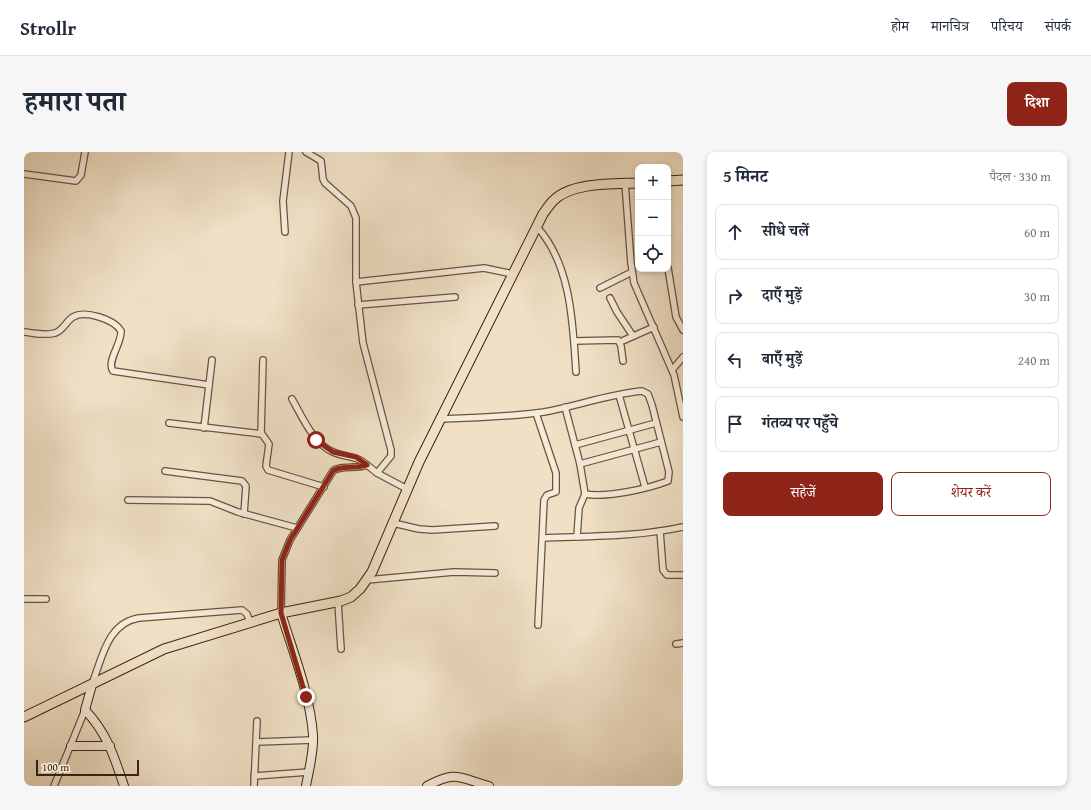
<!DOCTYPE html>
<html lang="hi">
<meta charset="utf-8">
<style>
:root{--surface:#fff;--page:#f6f6f7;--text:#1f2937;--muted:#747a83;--line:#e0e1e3;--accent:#8f2418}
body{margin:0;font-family:"Gentium Book Plus","Noto Serif Devanagari",serif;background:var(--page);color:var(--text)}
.controls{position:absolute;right:12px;top:12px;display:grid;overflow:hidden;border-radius:8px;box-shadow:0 2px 6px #0003}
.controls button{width:36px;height:36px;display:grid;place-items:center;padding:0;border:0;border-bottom:1px solid var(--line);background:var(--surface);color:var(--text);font:20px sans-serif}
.scale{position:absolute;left:12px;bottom:10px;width:103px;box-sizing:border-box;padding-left:4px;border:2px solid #3d240d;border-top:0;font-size:11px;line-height:14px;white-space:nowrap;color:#3d240d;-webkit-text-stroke:3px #f5ebda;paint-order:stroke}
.stop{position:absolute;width:12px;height:12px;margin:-9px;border:3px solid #8f2418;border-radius:50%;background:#fff}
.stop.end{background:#8f2418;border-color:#fff;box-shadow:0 1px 4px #0008}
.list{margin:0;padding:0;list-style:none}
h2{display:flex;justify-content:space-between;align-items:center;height:52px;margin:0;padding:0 16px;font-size:17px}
h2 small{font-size:13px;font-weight:400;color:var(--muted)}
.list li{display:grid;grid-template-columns:26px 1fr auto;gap:12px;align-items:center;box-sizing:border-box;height:56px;margin:0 8px 8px;padding:0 8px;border:1px solid var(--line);border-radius:8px}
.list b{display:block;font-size:15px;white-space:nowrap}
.list em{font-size:13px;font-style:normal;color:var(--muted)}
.actions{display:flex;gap:8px;padding:12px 16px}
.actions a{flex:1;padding:9px 0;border:1px solid var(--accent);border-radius:8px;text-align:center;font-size:14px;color:var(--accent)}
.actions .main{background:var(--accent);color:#fff}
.icon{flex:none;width:22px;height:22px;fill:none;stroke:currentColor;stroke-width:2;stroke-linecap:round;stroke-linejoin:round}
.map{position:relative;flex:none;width:659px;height:634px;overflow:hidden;border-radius:8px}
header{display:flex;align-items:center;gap:24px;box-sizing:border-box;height:56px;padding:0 20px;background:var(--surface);border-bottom:1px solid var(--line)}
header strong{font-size:19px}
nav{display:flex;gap:22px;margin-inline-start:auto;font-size:14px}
.intro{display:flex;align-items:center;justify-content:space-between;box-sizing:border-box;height:96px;padding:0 24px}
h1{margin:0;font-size:28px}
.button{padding:10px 18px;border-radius:8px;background:var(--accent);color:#fff;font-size:14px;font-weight:700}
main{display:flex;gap:24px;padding:0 24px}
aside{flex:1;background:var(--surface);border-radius:8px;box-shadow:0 2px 6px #0003}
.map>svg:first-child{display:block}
</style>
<header>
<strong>Strollr</strong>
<nav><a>होम</a><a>मानचित्र</a><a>परिचय</a><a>संपर्क</a></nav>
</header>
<div class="intro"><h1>हमारा पता</h1><a class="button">दिशा</a></div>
<main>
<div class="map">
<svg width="659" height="634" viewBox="0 0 659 634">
<rect width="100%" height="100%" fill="#f0e0c6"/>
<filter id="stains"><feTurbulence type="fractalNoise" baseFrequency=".005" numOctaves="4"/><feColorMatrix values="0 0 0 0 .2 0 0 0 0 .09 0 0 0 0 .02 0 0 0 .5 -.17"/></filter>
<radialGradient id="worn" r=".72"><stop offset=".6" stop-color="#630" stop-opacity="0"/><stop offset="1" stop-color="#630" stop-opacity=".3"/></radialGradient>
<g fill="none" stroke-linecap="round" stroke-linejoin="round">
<g stroke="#6a533b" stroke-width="8">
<g id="street">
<polyline points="282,0 297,9 299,27 301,31 327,54 332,66 332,130 339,191 367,298 367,304 353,321 383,337"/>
<polyline points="0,22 52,29 57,23 61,0"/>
<polyline points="601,31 607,111 610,131 650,223 659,265"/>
<path d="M513,75C547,112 549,172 552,220"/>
<polyline points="261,80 259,49 265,0"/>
<polyline points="644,116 652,165 659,178"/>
<polyline points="332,130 460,116 489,122"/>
<polyline points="576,136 608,120"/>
<polyline points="586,146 593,160 609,184"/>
<polyline points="334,153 431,145"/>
<path d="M0,180C10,181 21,184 31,181C39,179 42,169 49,165C61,158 90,167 97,179C98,191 82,210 89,219L185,233"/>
<polyline points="550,189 594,188 597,194 599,209"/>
<polyline points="596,190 630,175"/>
<polyline points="648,218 659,205"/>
<polyline points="595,243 621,335"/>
<path d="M268,247C279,266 289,291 309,300C322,306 333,303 343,313"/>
<polyline points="512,261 532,321 532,340 523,343 520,348 514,473"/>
<path d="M416,267C451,266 485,265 520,260C553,254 585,242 618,239L624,242L628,253L645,320L644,329C623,337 582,346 561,342L556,312L541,255"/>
<polyline points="145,271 238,282 245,292 242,314 244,318 300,335"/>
<polyline points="180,276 188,208"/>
<polyline points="237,282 239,208"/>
<polyline points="551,293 632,271"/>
<polyline points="556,312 637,290"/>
<polyline points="141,319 218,329 222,334 220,362"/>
<polyline points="104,348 186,349 214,360 273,376"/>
<polyline points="369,371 395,377 408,378 471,374"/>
<polyline points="636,379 639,418 643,423 659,423"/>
<polyline points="553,385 555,356 561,342"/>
<path d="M519,386C566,384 613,385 659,375"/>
<polyline points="343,428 430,420 471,421"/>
<polyline points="0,447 22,447"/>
<polyline points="314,450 317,497"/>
<path d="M257,461L258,408L266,388L309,319C315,313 334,317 343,313L353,321"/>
<polyline points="652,492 659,491"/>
<path d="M68,532C78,507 83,471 115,466L218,458L223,462L226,470"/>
<polyline points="233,590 289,588"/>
<polyline points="230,624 285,620"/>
<polyline points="30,634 61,558"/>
<polyline points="230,634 233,569"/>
</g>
</g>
<g stroke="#3d240d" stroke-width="10">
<g id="secondary">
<path d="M257,461C269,500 286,542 289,583C290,600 285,617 282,634"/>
<path d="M68,533L61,558C83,581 90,604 100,634"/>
<polyline points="47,594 86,594"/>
<path d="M403,634C433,618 435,626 465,634"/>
</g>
</g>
<g stroke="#3d240d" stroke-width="11">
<g id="primary">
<polyline points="644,29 659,28"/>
<path d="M0,565L140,497L257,461L317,449L327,445L336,437L348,420L395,310L519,62C522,58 525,53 529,49C547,30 589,32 614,31"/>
</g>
</g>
<use href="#street" stroke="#f5ebda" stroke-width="5.5"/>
<use href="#secondary" stroke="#f5ebda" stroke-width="8"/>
<use href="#primary" stroke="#f0e0c6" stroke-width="9"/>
</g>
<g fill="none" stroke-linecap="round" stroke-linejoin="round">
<path stroke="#8f2418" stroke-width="5" d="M282,545L257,461L258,408L266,388L309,319C315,313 333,317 343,313L332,305L309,300L292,288"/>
</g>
<rect width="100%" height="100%" filter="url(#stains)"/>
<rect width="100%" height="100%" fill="url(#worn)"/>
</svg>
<div class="controls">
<button>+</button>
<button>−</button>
<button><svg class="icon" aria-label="locate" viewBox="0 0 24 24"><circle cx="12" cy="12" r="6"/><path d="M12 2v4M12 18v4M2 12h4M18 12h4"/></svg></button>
</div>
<div class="scale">100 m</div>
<div class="stop" style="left:292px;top:288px"></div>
<div class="stop end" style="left:282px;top:545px"></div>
</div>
<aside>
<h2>5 मिनट<small>पैदल · 330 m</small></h2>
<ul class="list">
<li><svg class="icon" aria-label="ahead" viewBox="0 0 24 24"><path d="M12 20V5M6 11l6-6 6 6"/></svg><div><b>सीधे चलें</b></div><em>60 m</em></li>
<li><svg class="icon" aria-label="right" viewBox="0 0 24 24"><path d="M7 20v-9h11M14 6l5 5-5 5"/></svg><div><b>दाएँ मुड़ें</b></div><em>30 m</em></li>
<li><svg class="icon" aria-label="left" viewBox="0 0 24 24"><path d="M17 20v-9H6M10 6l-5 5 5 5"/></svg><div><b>बाएँ मुड़ें</b></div><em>240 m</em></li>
<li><svg class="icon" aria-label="arrive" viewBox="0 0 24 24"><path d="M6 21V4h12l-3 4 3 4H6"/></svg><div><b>गंतव्य पर पहुँचे</b></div></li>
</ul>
<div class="actions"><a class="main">सहेजें</a><a>शेयर करें</a></div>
</aside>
</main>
